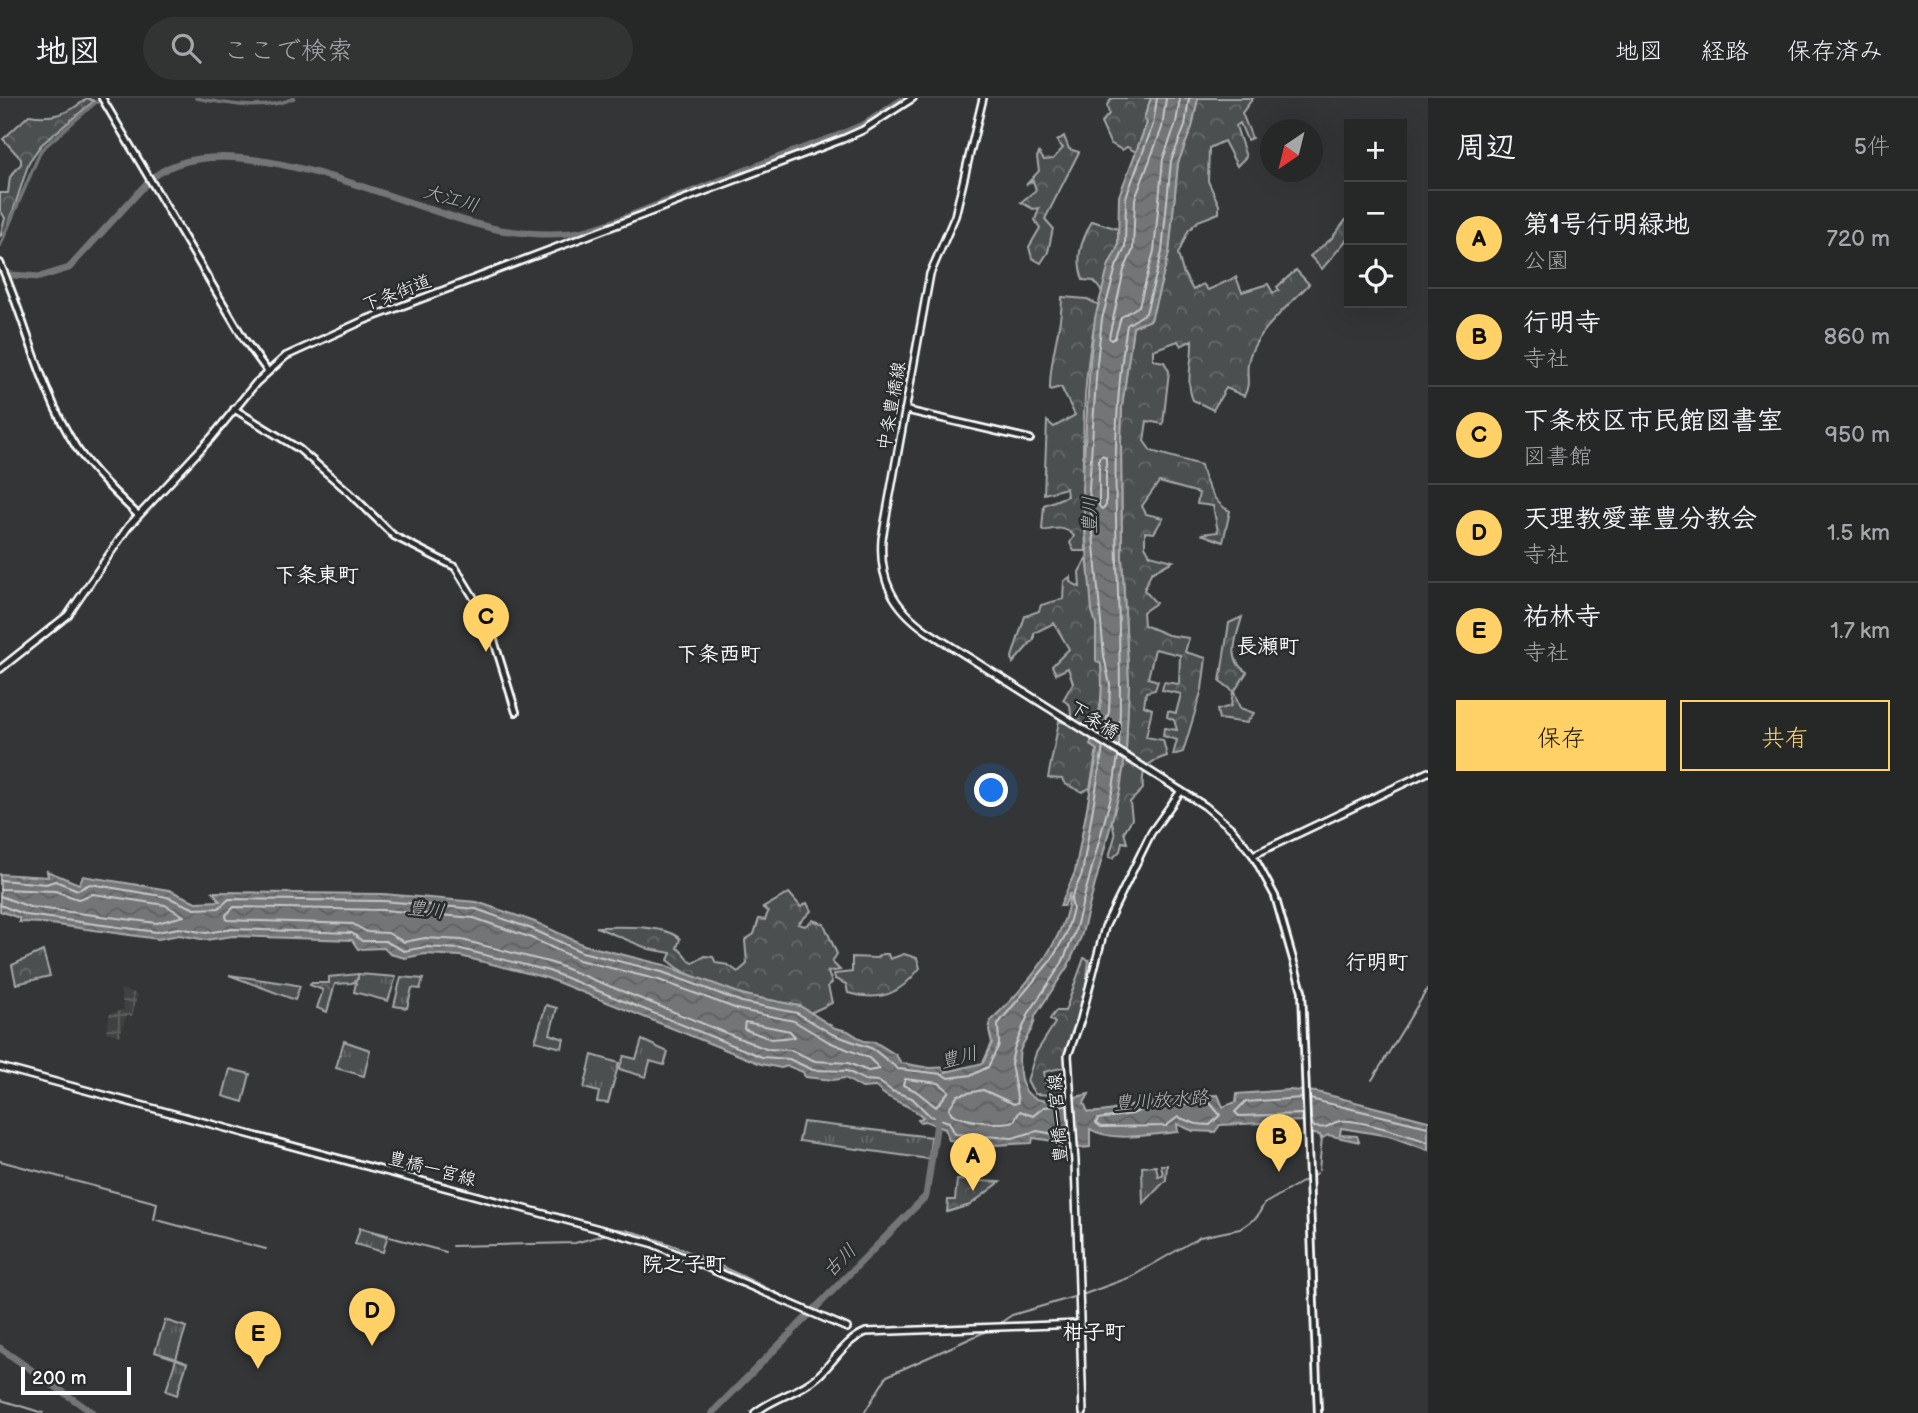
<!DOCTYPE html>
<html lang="ja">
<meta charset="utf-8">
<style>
:root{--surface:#262828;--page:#323434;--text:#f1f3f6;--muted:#a4a6a8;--line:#424445;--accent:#ffd166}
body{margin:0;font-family:"Balsamiq Sans","Klee One",sans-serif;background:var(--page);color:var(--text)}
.controls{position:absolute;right:21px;top:21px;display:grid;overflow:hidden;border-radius:0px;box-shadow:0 7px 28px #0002}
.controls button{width:63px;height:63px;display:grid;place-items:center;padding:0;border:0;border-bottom:2px solid var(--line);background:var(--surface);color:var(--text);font:35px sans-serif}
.compass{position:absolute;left:1260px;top:21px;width:63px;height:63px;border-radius:50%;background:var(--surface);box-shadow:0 7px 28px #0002;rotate:215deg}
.scale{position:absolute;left:21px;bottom:18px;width:110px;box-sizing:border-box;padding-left:7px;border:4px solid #fff;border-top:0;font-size:19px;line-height:24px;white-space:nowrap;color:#fff;-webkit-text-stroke:5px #2a2d2e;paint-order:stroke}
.you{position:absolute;left:992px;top:693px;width:24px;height:24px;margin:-18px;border:5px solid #fff;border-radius:50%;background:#1a73e8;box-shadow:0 0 0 10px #1a73e833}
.badge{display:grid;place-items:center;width:46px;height:46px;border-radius:50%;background:var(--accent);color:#111;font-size:23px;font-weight:700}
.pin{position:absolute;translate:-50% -58px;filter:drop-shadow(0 2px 4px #0008)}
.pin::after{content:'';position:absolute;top:37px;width:24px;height:21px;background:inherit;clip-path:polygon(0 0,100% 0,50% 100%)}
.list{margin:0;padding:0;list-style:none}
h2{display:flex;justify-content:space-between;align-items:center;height:91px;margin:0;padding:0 28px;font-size:30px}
h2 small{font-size:23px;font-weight:400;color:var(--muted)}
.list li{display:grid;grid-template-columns:46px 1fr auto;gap:21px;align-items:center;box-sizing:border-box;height:98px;padding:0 28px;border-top:2px solid var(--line)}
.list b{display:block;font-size:26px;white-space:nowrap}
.list p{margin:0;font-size:23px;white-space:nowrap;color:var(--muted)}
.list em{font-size:23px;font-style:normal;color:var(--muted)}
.actions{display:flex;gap:14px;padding:21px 28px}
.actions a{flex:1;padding:16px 0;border:2px solid var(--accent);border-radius:0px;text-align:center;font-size:24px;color:var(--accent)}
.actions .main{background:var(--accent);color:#111}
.icon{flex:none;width:38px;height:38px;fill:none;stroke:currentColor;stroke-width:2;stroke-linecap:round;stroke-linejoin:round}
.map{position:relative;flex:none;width:1428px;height:1315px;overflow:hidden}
header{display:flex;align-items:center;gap:42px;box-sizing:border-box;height:98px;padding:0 35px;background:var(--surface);border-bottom:2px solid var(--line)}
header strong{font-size:33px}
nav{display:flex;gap:38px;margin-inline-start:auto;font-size:24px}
.search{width:490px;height:63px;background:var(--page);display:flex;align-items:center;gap:18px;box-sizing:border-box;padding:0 24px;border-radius:38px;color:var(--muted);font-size:26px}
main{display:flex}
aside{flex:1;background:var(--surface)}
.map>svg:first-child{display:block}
</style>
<header>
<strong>地図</strong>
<div class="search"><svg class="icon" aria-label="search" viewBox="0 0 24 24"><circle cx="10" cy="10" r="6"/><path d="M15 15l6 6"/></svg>ここで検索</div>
<nav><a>地図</a><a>経路</a><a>保存済み</a></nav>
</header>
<main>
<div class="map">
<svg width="1428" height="1315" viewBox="0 0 1428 1315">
<defs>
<pattern id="industrial-grid" width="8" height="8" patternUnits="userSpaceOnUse" patternTransform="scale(1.75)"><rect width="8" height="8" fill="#404243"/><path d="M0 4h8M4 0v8" fill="none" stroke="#5d5e5f"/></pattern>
<pattern id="grass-tufts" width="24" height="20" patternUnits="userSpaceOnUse" patternTransform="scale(1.75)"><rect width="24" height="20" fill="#4c4f50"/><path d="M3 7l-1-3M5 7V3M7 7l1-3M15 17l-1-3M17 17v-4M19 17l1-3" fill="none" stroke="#67696a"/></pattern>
<pattern id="forest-crowns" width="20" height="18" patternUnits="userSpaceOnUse" patternTransform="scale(1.75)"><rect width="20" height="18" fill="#4c4f50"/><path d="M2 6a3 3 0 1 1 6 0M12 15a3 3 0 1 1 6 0" fill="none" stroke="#67696a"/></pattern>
<pattern id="water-waves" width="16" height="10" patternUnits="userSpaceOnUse" patternTransform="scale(1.75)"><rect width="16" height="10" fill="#737576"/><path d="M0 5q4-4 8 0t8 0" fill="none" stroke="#606061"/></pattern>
</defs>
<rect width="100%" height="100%" fill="#333536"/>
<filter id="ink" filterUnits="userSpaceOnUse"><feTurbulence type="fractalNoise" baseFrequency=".0143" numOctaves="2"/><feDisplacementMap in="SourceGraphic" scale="14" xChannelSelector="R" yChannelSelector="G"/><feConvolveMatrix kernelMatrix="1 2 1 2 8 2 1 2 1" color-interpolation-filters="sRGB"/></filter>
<g filter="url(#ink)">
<polygon fill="url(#industrial-grid)" points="120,891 138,896 132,918 126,918 120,938 106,934 110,915 124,912"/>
<g fill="url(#grass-tufts)" stroke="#a6a7a8" stroke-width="2">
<polygon points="358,876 396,879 388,903 354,894 356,885 353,884 358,881"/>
<polygon points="229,877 291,886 300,888 295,902"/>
<polygon points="401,879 423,881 420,891 412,890 407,910 394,908"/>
<polygon points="546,907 557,910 550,936 564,941 562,950 535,943"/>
<polygon points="642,942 668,954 664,967 650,963 646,979 619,971 624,958 636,961"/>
<polygon points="344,943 370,952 364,978 336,970"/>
<polygon points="592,957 619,965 608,1005 597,1004 599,994 584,990"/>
<polygon points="230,971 250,976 243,1004 223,998"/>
<polygon points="803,1024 931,1039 929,1061 799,1043"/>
<polygon points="1161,1067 1167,1067 1166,1082 1143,1106 1142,1069 1156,1068 1158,1078 1163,1077"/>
<polygon points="360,1130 388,1137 383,1154 355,1146"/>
<polygon points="165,1222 186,1229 176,1261 187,1265 177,1297 166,1293 176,1261 155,1254"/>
</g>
<g fill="url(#forest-crowns)" stroke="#a6a7a8" stroke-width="2">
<path d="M87,0L94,3L41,47L29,64L6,135L0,138L5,120L0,112V95H8L10,79L21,66V61L3,41L29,17C52,21 69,16 87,0Z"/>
<polygon points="1112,0 1151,0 1144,20 1147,24 1136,54 1127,49 1122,52 1110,45 1101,25 1109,16 1107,7"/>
<path d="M1198,0H1253L1242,15L1252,40L1247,42L1240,25L1236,28L1246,59L1237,68L1224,43L1209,50L1208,83L1219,107V115L1198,123L1188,133L1178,156L1183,174L1193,192L1203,186L1208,192L1236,179L1242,194L1268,186L1273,195L1279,192L1277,189L1296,172L1309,186C1291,206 1252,237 1248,265C1246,278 1251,286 1244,298L1226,290L1213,312L1193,302C1185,284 1193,262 1192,242L1181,248L1178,243L1153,252V262L1164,264L1169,273L1163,326L1147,323L1144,343L1151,353L1201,367C1204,383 1214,406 1230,413L1223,444L1201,436L1218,434L1213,408L1197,406L1199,395L1159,384L1142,408L1146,416L1163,420L1154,435L1145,434V448L1150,457L1173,463L1151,475L1144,492L1156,505L1143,514L1144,527L1168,537L1189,540L1185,554L1206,560L1202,591L1183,654L1173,657L1177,642L1163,638L1164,630L1177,632L1174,622L1167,619L1168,613L1176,615L1181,596L1162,592L1164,584L1179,586L1180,557L1155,551L1148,580L1158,583L1155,592L1146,594L1144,608L1152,611L1146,639L1163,642L1167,658C1147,664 1141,670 1143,691L1130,704L1132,721L1124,734L1127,745L1122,744L1120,753L1113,760L1109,759L1115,738L1111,719L1126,652L1129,586L1122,460L1121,343L1122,308L1133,228L1151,222L1169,155L1178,65L1192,29Z"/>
<polygon points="1064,38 1069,51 1079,54 1045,121 1053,130 1048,154 1041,165 1032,160 1029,149 1040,130 1035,122 1039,110 1033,111 1021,104 1036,92 1033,83 1026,87 1039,73 1037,59 1039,55 1044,62 1053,61 1063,50 1057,43"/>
<polygon points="1349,118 1349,139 1322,171 1310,158 1331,141"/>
<path d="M1092,123L1118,131V149L1102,194L1094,183L1083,182C1075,159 1081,144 1092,123Z"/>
<path d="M1062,199L1087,201L1099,207C1080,277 1081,377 1086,449V453H1074L1070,445L1074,438C1065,428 1056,430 1044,433L1042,431L1044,407L1067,398L1066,390L1044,396L1047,323L1054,329L1075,317L1061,289L1050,292C1049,259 1062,231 1062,199Z"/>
<path d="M1087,459L1096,526V563L1101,566C1104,596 1100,618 1090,647L1097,651L1090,690L1082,694L1065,686L1062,681L1048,680L1059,623L1065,625L1071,616L1070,607L1063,602L1073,585L1068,570L1056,576L1052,568L1069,551L1054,525L1034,535V541L1013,565L1012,559L1025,518L1039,513L1041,507L1063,501L1064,483L1070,479V484L1080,489L1079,474Z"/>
<path d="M1242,519C1236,540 1226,562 1247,574L1234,594L1240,610L1254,615L1247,625L1219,621L1217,612L1231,608L1233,593L1220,583L1229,525Z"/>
<path d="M789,795L801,809L807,805L811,813L798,826L805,828L813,822L824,826L837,856L832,864L840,872L828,874L832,885L828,888L832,905L810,915C794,905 776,903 758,900C728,893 691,883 668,862L671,855L649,851L596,829C617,829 667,826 680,841L677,850C685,854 686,862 693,865L705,858L713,859L716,865L728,867L738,874L747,866L745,842L754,836L759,821L765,822L768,814L763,810Z"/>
<polygon points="43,853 50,878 16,886 12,867"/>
<path d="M882,856H888L890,861L904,856L917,860L920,870C900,896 882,904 848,895L846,886L835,881L834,876L852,874V859L876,860Z"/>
<polygon points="1084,860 1089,862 1084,906 1067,954 1065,969 1044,974 1046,987 1066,986 1067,998 1035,996 1027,983 1036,955 1055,925 1050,921 1056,913 1065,913"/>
<polygon points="358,876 358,880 352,885 335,886 327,914 317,910 323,892 310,887 311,885 329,885 329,879"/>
<polygon points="957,1082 1000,1084 970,1107 947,1114 948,1102 955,1102"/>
</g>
<path fill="url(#water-waves)" stroke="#abacad" stroke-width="2" d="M1151,0H1198L1192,29L1178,65L1169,155L1151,222L1133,229L1122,308L1121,343L1122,460L1129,586L1126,652L1120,692L1081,839L1068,868L1035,918C1035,931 1024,941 1020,953C1018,960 1019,967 1020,975C1023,1014 1060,1002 1089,996L1084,1005L1088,1014C1111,1016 1130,1006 1152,1001C1172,996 1197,998 1218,997L1223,1009L1236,1004L1237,996L1289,992L1317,994L1428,1023V1052L1389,1038L1341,1030L1340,1037L1357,1038L1359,1044L1328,1037L1321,1041L1320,1037L1306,1035L1304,1023L1220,1027L1215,1034L1193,1033L1177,1026L1178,1034C1152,1036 1112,1045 1090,1031V1049L1059,1052L1053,1043L1033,1040L1032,1045L995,1047L949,1042L945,1031L925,1023L920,1024L918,1022L923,1019C907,1004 887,1003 876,989L862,990L845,980L833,982L805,979L803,974L788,968L781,970L761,966L547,880L460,858L425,856L405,860L390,856L384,850L358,851L352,842L233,838L206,842L179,837L158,841L43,825L19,824V820L0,813V776L48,779L47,773L79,786L83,778L169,792L196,804L220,803L213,794L383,796L477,804L535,824L584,847L664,867L744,897L800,908L835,930L848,933L864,943L875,944L896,957L901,965L930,970L950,969L946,974L983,965L992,945L989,932L991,922C1025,890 1066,843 1070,795L1064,808H1060L1075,774L1096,662L1097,652L1090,647C1100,618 1104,596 1101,566L1096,563V526L1092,513L1082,391L1090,264L1095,220L1109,166L1118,149L1119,98L1147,25L1144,20Z"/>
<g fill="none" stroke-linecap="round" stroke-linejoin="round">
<g stroke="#c7c8c8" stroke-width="2">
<polyline points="1166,0 1162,30 1135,101 1133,152 1124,172 1109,239 1111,242 1115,240 1121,219 1139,208 1154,153 1163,61 1176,25 1180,0"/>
<polygon points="1102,357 1106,359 1106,408 1102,411 1099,408 1099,360"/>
<polyline points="1101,637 1109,614 1110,587 1104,558 1089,391 1097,265 1102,221 1116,169 1125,150 1126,99 1153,27 1157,0"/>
<path d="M1119,649C1125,506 1103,370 1127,227L1146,215L1162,154L1171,63L1185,28L1189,0"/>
<polyline points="0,782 46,786 55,783 78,792 90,786 167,799 195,811 219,810 229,801 383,803 476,811 532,831 582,854 662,874 742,904 797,915 832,936 873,951 898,971 942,976 948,980 972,977 988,969 999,947 998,926 1052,861 1066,836 1073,811 1071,801 1082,776 1103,649"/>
<polyline points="0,791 55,793 78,801 93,796 165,807 184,818 157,825 30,809 0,798"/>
<polyline points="0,807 26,817 157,834 179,830 206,835 232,831 352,835 362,843 385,843 404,853 425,849 461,851 549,873 762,959 789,961 813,972 847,973 865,982 878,983 892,993 912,1000 930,1018 949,1024 955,1036 1012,1040 1037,1033 1054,1036 1062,1044 1069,1044"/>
<polygon points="234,809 383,812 474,820 529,839 579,862 659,882 740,912 794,923 829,944 869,960 880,971 868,973 848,965 815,963 791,952 766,951 552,865 462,842 425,840 404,844 388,835 367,834 353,826 227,822 226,817"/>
<polygon points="745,924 790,933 795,939 771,941 744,931"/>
<polygon points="905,981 939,985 949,993 936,1009 916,993 903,987"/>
<polyline points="1302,1000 1245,1004 1235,1014 1239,1018 1303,1016"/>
<polyline points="1310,1001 1428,1029"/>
<polygon points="1210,1005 1220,1017 1210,1027 1196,1026 1178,1019 1166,1028 1101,1029 1096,1025 1098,1021 1132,1016 1154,1007"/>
<path d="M1067,1007L1044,1009L1033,1018L1020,1013L1014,1023C999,1028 966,1023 952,1016L949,1010L958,997L983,992L1014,1006L1018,1004L1011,966L1014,951L1029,915L1062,865L1074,837L1113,691L1118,658"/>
<path d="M1311,1022L1314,1029C1333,1031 1328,1025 1340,1023C1357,1020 1410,1038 1428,1044"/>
</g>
<g stroke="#abacad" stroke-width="2">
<polyline points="1372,982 1428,890"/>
<polyline points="0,1063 64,1080"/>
<polyline points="1319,1072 1322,1039"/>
<polyline points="67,1081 157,1105 154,1122"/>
<polyline points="157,1122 266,1151"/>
<polyline points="360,1130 387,1138"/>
<path d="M610,1131C645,1127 773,1193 811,1212"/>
<polyline points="390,1139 446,1154"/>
<polyline points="452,1148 575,1145 607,1136"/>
<polyline points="1082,1197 1131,1179 1200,1139 1240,1131 1257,1119 1264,1106 1317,1075"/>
<polyline points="997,1227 1012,1217 1077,1198"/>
<polyline points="1,1302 43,1315"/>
<polyline points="864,1315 887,1278 989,1232"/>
</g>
<g stroke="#737576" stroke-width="3.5">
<path d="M196,0C228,6 263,14 294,0"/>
<polyline points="0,148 41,52 95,5 107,0"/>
</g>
<g stroke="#737576" stroke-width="7">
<path d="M12,177L40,179L69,170L148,84C220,13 414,116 501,132C527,136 554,138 580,134C608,128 634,116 660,106C719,84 778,58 837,38L865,26L905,0"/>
<polyline points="0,1250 93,1315"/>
<polyline points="712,1315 926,1098 938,1018"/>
</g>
<g stroke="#fff" stroke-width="10">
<g id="minor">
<polyline points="102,0 244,241 268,274"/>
<path d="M0,165C27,225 40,292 76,349C93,374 116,396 138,417"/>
<polyline points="234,311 299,351 350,395 394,438 455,469 488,523 516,614"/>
<polyline points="905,312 1030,341"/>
<polyline points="1253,757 1275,798 1302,893 1318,1315"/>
</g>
</g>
<g stroke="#fff" stroke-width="10">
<g id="major">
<path d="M983,0L955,118L930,176L882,441C879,482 893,509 927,533L1205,708L1232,731L1253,757L1428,674"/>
<polyline points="0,571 68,517 128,429 212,339 256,285 286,258 365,222 843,41 863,32 913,0"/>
<polyline points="0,969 651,1145 847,1230"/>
<path d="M755,1315C774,1299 799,1295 817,1279C834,1264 844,1243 866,1234L1079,1226"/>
<polyline points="1083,1315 1075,1064 1068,957 1081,921 1105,829 1151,735 1181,693"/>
</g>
</g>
<use href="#minor" stroke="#2a2d2e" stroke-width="4.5"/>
<use href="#major" stroke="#2a2d2e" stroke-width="5"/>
</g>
</g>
<g text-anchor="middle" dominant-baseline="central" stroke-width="5" stroke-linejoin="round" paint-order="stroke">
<g font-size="18" fill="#fff" stroke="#2a2d2e">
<text transform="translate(397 195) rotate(-21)">下条街道</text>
<text transform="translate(892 308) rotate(-80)">中条豊橋線</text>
<text transform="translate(1094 622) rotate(32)">下条橋</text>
<text transform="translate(1058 1020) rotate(-94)">豊橋一宮線</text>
<text transform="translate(432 1071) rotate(15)">豊橋一宮線</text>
</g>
<g font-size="19" font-style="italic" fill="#b2b3b4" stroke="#2a2d2e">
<text transform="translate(451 101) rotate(16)">大江川</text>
<text transform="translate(1090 417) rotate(-90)">豊川</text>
<text transform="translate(426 812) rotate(7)">豊川</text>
<text transform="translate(959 960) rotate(-14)">豊川</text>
<text transform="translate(1161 1003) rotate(-4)">豊川放水路</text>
<text transform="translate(840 1163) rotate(-45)">古川</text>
</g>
<g font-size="21" font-weight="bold" fill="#fff" stroke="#2a2d2e">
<text x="317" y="477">下条東町</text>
<text x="1268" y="548">長瀬町</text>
<text x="719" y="556">下条西町</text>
<text x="1377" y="864">行明町</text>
<text x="684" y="1166">院之子町</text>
<text x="1094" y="1234">柑子町</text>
</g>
</g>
</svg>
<div class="controls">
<button>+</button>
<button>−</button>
<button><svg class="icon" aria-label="locate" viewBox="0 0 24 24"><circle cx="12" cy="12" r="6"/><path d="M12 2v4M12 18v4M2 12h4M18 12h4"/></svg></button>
</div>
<svg class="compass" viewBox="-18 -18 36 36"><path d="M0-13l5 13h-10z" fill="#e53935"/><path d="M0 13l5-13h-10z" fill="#a4a6a8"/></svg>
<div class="scale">200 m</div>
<div class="you"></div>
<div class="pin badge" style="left:973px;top:1093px">A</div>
<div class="pin badge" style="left:1279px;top:1074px">B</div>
<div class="pin badge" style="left:486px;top:554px">C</div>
<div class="pin badge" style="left:372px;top:1248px">D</div>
<div class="pin badge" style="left:258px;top:1271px">E</div>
</div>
<aside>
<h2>周辺<small>5件</small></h2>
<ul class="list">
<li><span class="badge">A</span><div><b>第1号行明緑地</b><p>公園</p></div><em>720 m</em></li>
<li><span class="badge">B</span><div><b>行明寺</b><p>寺社</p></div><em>860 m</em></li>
<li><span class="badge">C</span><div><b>下条校区市民館図書室</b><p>図書館</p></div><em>950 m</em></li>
<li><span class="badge">D</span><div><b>天理教愛華豊分教会</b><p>寺社</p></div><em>1.5 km</em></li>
<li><span class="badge">E</span><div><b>祐林寺</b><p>寺社</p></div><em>1.7 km</em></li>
</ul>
<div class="actions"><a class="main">保存</a><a>共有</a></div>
</aside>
</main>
